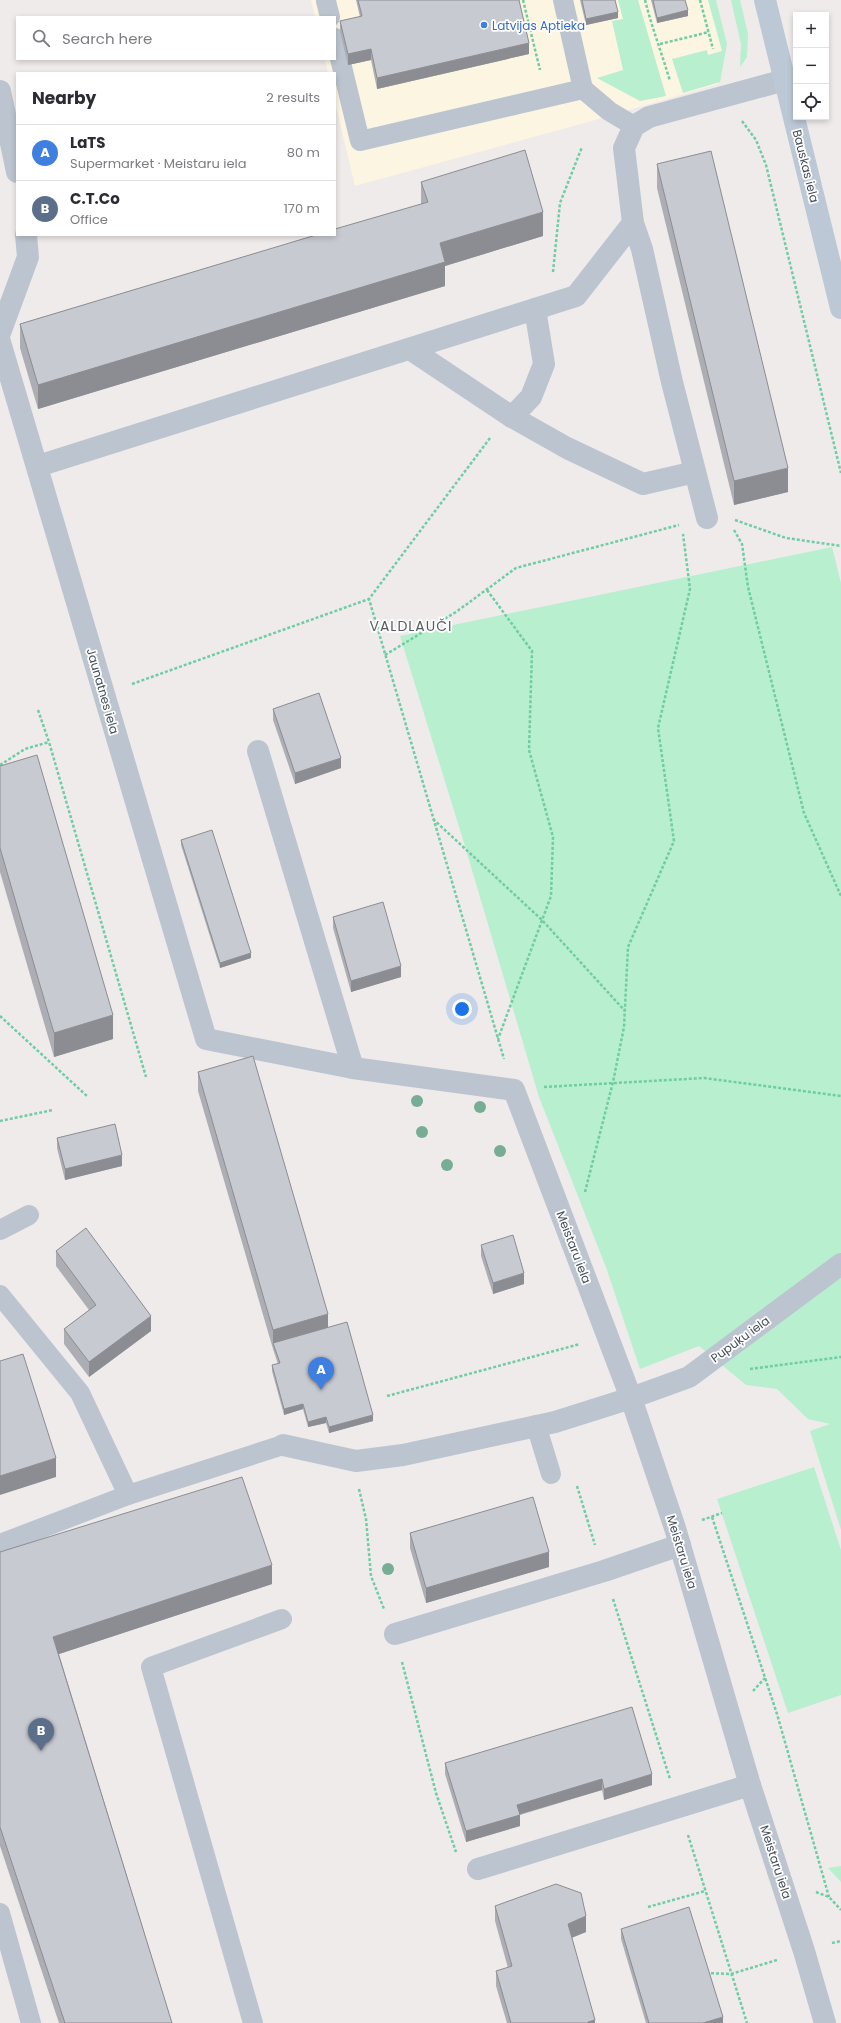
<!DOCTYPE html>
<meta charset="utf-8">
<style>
:root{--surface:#fff;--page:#f2f2f3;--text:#2b2b33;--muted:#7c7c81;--line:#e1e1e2;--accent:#1564de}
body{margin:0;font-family:Poppins,sans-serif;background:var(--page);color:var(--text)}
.controls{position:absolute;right:12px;top:12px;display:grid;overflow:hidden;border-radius:0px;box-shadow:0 2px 6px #0003}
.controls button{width:36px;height:36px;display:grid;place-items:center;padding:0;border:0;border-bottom:1px solid var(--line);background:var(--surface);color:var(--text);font:20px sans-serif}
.you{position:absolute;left:462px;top:1009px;width:14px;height:14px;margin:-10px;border:3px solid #fff;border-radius:50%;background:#1a73e8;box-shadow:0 0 0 6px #1a73e833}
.badge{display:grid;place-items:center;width:26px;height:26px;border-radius:50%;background:var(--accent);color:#fff;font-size:13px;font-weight:700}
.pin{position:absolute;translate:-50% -33px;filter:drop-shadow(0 1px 2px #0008)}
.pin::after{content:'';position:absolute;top:21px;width:14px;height:12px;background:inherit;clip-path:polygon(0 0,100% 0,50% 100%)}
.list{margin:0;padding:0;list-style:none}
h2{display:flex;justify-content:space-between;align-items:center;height:52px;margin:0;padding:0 16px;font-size:17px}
h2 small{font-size:13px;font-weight:400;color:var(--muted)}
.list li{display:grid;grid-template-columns:26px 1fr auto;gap:12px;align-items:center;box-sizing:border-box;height:56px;padding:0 16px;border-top:1px solid var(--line)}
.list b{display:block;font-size:15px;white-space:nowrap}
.list p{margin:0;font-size:13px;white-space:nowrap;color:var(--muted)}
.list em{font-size:13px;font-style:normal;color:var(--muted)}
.icon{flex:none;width:22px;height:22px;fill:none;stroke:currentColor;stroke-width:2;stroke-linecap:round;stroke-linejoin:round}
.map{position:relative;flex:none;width:841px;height:2023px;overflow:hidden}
.search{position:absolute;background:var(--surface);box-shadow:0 2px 6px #0003;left:16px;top:16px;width:320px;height:44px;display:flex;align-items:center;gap:10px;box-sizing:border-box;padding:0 14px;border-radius:0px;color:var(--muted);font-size:15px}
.panel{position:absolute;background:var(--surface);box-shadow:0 2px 6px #0003;left:16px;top:72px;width:320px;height:164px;border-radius:0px}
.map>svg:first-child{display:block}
</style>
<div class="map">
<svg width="841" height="2023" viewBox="0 0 841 2023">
<rect width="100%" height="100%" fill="#efebeb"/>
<polygon fill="#fcf5e2" points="311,0 711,0 723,43 718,84 588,122 355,186 335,102 335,73 328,73 325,59 335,59 335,17 315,17"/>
<g fill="#b7efcf">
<polygon points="618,0 638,0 666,96 640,101 597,78 623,70 612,21 623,19"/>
<polygon points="708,0 716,0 727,44 720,82 683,93 672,59 707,50 708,55 722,51"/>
<polygon points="731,0 740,0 748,34 747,57 740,67 741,44"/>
<polygon points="832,547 841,583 841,1530 810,1431 830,1424 808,1419 777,1389 746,1385 699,1346 640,1369 607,1270 539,1097 464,843 400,636"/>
<polygon points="814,1467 841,1550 841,1695 788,1713 717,1499"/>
<polygon points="841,1866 841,1882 828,1868"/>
</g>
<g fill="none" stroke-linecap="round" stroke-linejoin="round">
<g stroke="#6fcda3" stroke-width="2.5" stroke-dasharray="3 2" stroke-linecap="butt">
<polyline points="523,0 540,70"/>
<path d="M645,0C652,28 662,54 670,81"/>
<polyline points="700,0 713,49"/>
<polyline points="660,44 709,32"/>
<polyline points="742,121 756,140 766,165 841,473"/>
<polyline points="553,272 560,203 582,147"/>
<polyline points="490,438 369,599 504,1059"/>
<polyline points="735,520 786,538 841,546"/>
<polyline points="734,530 742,544 748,587 804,813 841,896"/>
<polyline points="487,590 532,651 529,750 553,837 551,896 498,1039"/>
<polyline points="385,655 456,612 516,568 679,525"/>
<polyline points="132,684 369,599"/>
<polyline points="38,710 49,742 146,1077"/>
<polyline points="0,765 25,749 49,742"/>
<polyline points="433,819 542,920 625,1011"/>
<polyline points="0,1016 88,1097"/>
<polyline points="544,1087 704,1078 841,1096"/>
<polyline points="0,1121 53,1110"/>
<polyline points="585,1192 613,1082 624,1027 628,947 674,841 658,728 690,589 683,534"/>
<polyline points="750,1369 841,1357"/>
<polyline points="387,1396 580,1344"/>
<polyline points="577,1486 595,1545"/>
<polyline points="359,1489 366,1519 371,1576 384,1609"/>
<polyline points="712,1517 777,1714 829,1897"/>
<polyline points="702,1520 722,1513"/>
<polyline points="613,1599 670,1779"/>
<polyline points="402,1662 436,1793 456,1852"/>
<polyline points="753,1691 765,1678"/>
<polyline points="688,1835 747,2023"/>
<polyline points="816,1892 829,1897 841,1910"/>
<polyline points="648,1907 705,1891"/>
<polyline points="832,1943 841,1941"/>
<polyline points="706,1973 731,1974 777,1960"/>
</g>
<g stroke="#bcc5cf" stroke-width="20">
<polyline points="563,0 583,89 609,111 634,126"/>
<polyline points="326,1 330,17"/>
<polyline points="335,38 360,141 583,89"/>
<polyline points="0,1230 29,1215"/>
<polyline points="0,1295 80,1393 128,1495"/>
<polyline points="536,1425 551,1474"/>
<polyline points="0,1544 128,1495 283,1445"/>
<polyline points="0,1913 31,2023"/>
<polyline points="253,2023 151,1667 282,1619"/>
</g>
<g stroke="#bcc5cf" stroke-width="22">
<polyline points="0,91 17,172"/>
<polyline points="633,223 642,249 672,382 707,518"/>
<polyline points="0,333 28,257 26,235"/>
<polyline points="0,342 206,1039 353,1068 514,1090 631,1398 675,1528 750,1785 804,1951 825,2023"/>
<polyline points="410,349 512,417 567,448 643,484 695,472"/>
<polyline points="512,417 531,397 544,364 535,309"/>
<polyline points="38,466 576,296 633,223 624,148 634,126 649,117 785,80"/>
<polyline points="258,751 353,1068"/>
<polyline points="283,1445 356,1461 403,1455 555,1422 631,1398 689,1377 841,1264"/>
<polyline points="395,1634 604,1571 680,1545"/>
<polyline points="478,1869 750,1785"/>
</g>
<polyline stroke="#bdc8d6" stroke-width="22" points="765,0 841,308"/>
</g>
<g fill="#77ad94">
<circle cx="417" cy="1101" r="6"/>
<circle cx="480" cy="1107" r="6"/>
<circle cx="422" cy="1132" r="6"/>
<circle cx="500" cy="1151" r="6"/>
<circle cx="447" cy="1165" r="6"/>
<circle cx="388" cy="1569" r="6"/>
</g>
<g fill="#acaeb4">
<polygon points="356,0 519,0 529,54 377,89 371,60 348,65 340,32 340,21 360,17"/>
<polygon points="580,0 615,0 618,18 586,25"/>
<polygon points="651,0 685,0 688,16 657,23"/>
<polygon points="657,164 788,492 734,505 657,188"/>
<polygon points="421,182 543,236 445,266 445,286 38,409 20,348 20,324 421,204"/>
<polygon points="273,709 341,768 295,784 273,720"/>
<polygon points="0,766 113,1039 54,1057 0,872"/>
<polygon points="181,840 251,958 220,968 181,845"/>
<polygon points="333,917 401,977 351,992 333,928"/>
<polygon points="198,1072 328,1328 373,1421 329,1433 326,1423 308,1427 303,1409 284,1415 272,1371 272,1365 278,1364 273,1349 198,1091"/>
<polygon points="57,1138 122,1166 65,1180 57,1148"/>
<polygon points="481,1245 524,1284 493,1294 481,1256"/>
<polygon points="56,1251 151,1331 89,1377 64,1344 64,1329 89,1310 56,1266"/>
<polygon points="410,1533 549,1567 426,1603 410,1548"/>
<polygon points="0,1552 272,1584 59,1654 172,2023 59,2023 0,1846"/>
<polygon points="445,1763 652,1785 604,1800 602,1790 520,1815 520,1826 466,1842 445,1774"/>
<polygon points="495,1906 586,1932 572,1938 595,2023 507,2023 496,1986 496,1971 508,1968 495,1921"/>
<polygon points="621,1929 723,2023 646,2023 621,1939"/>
</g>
<g fill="#8c8d92">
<polygon points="688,10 688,16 657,23 657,18"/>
<polygon points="618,12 618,18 586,25 586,19"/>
<polygon points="529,43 529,54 377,89 377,78"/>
<polygon points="371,49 371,60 348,65 348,54"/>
<polygon points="543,212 543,236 445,266 445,286 38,409 38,385 440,243"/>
<polygon points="788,468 788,492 734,505 734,481"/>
<polygon points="341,758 341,768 295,784 295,773"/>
<polygon points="251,953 251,958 220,968 220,963"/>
<polygon points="401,966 401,977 351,992 351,981"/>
<polygon points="113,1015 113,1039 54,1057 54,1033"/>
<polygon points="122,1155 122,1166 65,1180 65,1169"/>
<polygon points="524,1273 524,1284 493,1294 493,1283"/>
<polygon points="328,1314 328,1333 273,1343 273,1330"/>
<polygon points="151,1316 151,1331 89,1377 89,1362"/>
<polygon points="303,1404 303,1409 284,1415 284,1409"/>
<polygon points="373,1415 373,1421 329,1433 329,1427"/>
<polygon points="326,1417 326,1423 308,1427 308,1422"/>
<polygon points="56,1458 56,1477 0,1495 0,1476"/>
<polygon points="549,1552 549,1567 426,1603 426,1588"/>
<polygon points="272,1565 272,1584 53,1656 53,1637"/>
<polygon points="652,1774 652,1785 604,1800 604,1789"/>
<polygon points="602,1779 602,1790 517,1815 517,1805"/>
<polygon points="520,1815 520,1826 466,1842 466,1831"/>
<polygon points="586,1916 586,1932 568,1939 568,1924"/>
<polygon points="723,2017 723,2023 703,2023"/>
<polygon points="595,2020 595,2023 588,2023 588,2022"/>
</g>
<g fill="#c8cad1" stroke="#8c8d92">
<polygon points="358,0 519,0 529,43 377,78 371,49 348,54 340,21 362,16"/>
<polygon points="582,0 615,0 618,12 586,19"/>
<polygon points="653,0 685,0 688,10 657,18"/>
<polygon points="525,150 543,212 440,243 445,262 38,385 20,324 316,235 335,235 335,229 428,202 421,182"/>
<polygon points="711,151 788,468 734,481 657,164"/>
<polygon points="319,693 341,758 295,773 273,709"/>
<polygon points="37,755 113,1015 54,1033 0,848 0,766"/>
<polygon points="212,830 251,953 220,963 181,840"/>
<polygon points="383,902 401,966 351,981 333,917"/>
<polygon points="253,1056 328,1314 273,1330 198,1072"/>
<polygon points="115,1124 122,1155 65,1169 57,1138"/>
<polygon points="86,1228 151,1316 89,1362 64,1329 96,1305 56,1251"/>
<polygon points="513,1235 524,1273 493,1283 481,1245"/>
<polygon points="347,1322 373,1415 329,1427 326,1417 308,1422 303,1404 284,1409 272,1365 280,1363 273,1343"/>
<polygon points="23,1354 56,1458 0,1476 0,1361"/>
<polygon points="242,1477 272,1565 53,1637 172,2023 65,2023 0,1827 0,1552"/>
<polygon points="533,1497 549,1552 426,1588 410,1533"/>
<polygon points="632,1707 652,1774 604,1789 602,1779 517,1805 520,1815 466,1831 445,1763"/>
<polygon points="556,1884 581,1893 586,1916 568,1924 595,2020 588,2022 588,2023 511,2023 496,1971 512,1966 495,1906"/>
<polygon points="689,1907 723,2017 703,2023 649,2023 621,1929"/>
</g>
<circle fill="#3f7fe0" stroke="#fff" stroke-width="1.5" cx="484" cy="25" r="4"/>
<g text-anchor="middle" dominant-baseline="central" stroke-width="3.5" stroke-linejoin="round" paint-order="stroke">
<g font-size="12" fill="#366cbe" stroke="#fff" text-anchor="start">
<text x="492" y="25">Latvijas Aptieka</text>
</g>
<g font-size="12" fill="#444e59" stroke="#fff">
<text transform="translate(806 166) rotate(76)">Bauskas iela</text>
<text transform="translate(103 691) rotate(74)">Jaunatnes iela</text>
<text transform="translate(574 1247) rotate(69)">Meistaru iela</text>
<text transform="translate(740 1339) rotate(-36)">Pupuķu iela</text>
<text transform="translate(682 1552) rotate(73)">Meistaru iela</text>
<text transform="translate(776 1862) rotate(72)">Meistaru iela</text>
</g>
<g font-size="14" letter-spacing="1" fill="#585c61" stroke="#fff">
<text x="411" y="626">VALDLAUČI</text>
</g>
</g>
</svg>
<div class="controls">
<button>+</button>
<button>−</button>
<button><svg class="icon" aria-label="locate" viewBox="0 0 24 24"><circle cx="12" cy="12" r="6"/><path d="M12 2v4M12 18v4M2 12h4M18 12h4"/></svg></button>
</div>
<div class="you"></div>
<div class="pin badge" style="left:321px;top:1390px;background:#3f7fe0">A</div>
<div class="pin badge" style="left:41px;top:1751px;background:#5c6f8a">B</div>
<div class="search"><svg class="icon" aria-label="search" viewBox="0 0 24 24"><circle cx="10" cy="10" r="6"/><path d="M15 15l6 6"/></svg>Search here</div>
<section class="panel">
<h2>Nearby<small>2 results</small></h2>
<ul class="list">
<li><span class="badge" style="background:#3f7fe0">A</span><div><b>LaTS</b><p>Supermarket · Meistaru iela</p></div><em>80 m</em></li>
<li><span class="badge" style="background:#5c6f8a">B</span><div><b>C.T.Co</b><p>Office</p></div><em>170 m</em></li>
</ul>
</section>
</div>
